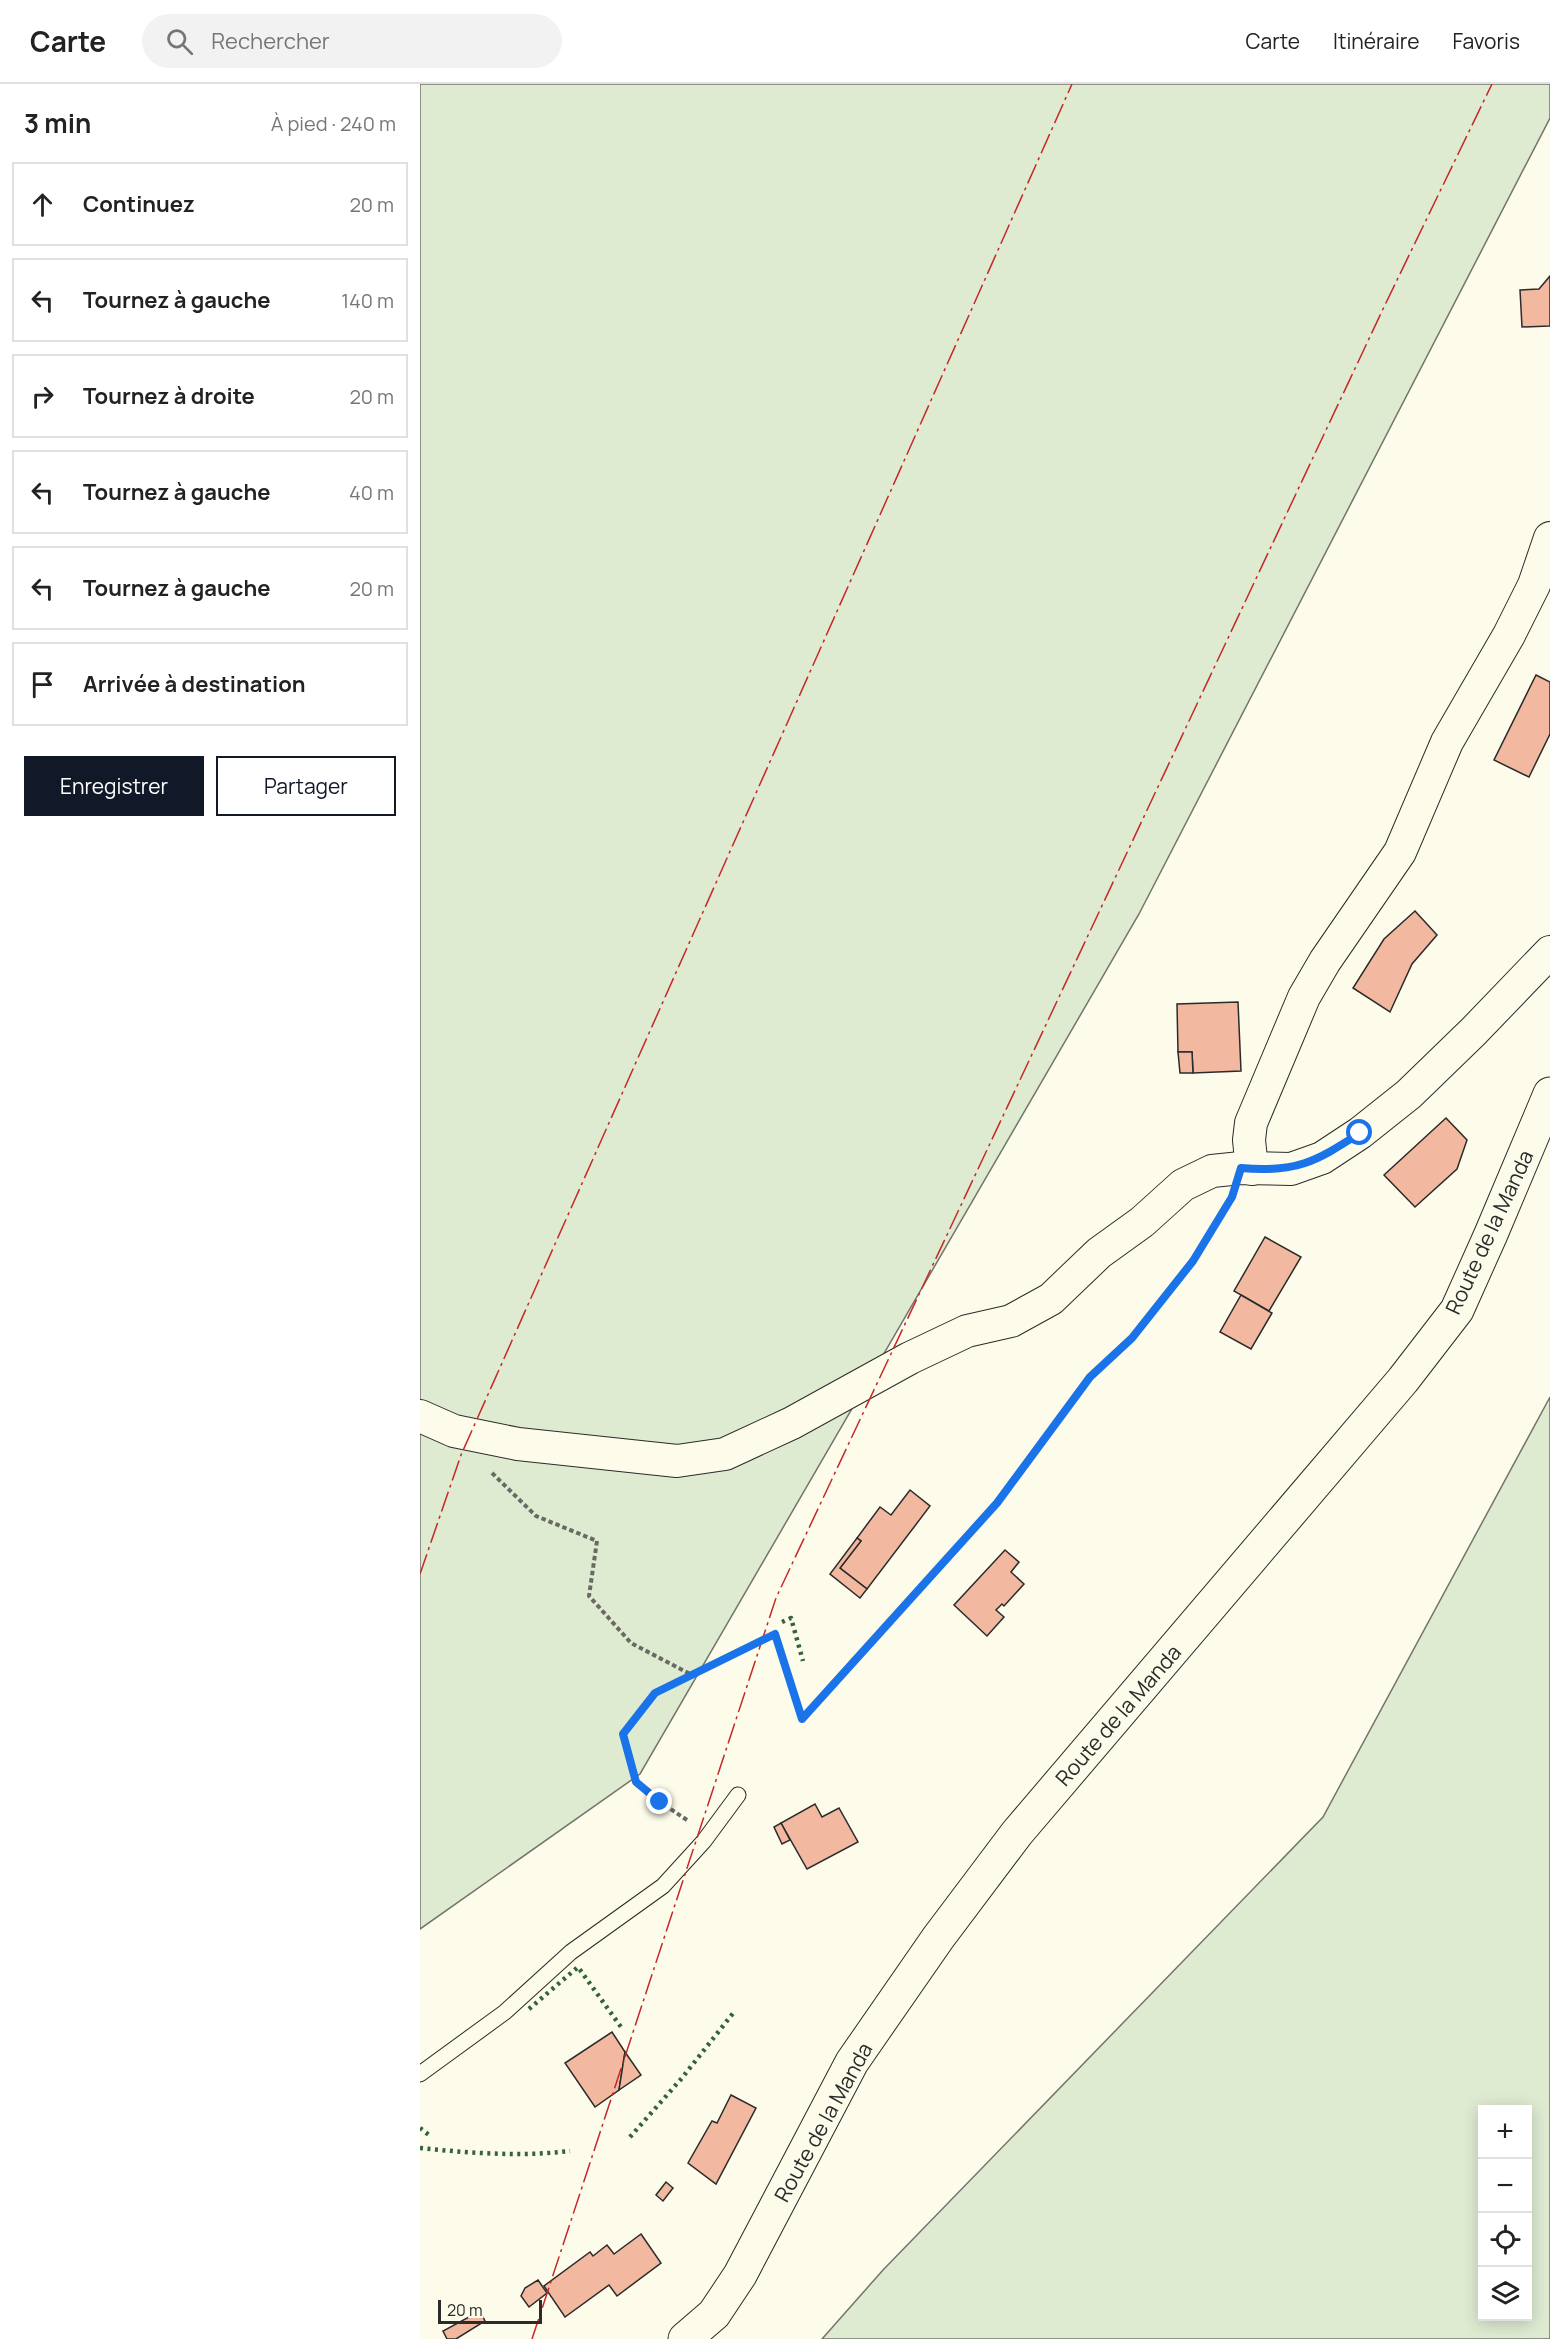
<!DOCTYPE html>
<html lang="fr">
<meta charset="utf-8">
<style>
:root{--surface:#fff;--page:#f2f2f2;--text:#222;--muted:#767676;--line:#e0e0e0;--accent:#111827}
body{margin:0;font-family:Manrope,sans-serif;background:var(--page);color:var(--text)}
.controls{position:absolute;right:18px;bottom:18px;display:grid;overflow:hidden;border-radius:0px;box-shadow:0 3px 15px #0003}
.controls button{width:54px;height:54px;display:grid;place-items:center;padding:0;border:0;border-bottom:2px solid var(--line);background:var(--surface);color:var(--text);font:30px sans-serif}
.scale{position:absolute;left:18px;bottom:15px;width:104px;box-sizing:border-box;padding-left:6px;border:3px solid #2b2b2b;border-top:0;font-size:16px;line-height:21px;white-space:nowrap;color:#2b2b2b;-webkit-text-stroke:4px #fdfbea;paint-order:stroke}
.stop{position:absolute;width:18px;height:18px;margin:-14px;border:4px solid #1a73e8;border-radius:50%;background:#fff}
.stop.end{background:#1a73e8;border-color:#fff;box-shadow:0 2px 6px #0008}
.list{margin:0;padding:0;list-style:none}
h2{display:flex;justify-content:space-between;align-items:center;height:78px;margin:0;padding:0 24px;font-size:26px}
h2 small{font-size:20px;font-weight:400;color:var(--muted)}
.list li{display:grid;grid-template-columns:39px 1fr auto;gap:18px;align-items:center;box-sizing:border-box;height:84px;margin:0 12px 12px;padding:0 12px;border:2px solid var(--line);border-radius:0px}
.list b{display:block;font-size:22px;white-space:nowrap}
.list em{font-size:20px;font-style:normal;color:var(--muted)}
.actions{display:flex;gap:12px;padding:18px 24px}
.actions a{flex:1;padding:14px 0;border:2px solid var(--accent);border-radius:0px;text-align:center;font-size:21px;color:var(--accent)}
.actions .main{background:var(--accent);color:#fff}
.icon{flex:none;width:33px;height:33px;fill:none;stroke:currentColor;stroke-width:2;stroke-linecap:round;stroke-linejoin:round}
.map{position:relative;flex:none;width:1130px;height:2255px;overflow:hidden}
header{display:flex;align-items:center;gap:36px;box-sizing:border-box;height:84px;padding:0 30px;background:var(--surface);border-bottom:2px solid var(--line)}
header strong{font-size:28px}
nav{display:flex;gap:33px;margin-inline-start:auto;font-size:21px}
.search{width:420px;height:54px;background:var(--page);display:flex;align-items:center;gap:15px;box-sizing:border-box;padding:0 21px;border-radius:33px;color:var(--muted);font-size:22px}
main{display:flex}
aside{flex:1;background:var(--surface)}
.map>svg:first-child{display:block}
</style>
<header>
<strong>Carte</strong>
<div class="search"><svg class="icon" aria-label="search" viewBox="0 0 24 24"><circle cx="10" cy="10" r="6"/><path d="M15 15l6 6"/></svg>Rechercher</div>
<nav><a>Carte</a><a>Itinéraire</a><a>Favoris</a></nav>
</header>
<main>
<aside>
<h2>3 min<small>À pied · 240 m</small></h2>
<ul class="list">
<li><svg class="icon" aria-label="ahead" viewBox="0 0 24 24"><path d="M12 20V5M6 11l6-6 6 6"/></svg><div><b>Continuez</b></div><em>20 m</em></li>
<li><svg class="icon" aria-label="left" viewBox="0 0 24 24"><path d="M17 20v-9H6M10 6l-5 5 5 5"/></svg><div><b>Tournez à gauche</b></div><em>140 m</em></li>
<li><svg class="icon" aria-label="right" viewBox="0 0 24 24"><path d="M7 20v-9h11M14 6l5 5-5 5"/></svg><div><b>Tournez à droite</b></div><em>20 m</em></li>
<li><svg class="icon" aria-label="left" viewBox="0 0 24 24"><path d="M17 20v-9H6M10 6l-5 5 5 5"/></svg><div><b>Tournez à gauche</b></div><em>40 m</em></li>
<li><svg class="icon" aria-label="left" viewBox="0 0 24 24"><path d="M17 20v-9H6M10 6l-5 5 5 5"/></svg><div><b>Tournez à gauche</b></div><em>20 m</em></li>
<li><svg class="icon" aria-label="arrive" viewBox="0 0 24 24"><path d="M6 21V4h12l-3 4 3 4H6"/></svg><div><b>Arrivée à destination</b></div></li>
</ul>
<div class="actions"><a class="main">Enregistrer</a><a>Partager</a></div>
</aside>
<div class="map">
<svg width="1130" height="2255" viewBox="0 0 1130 2255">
<rect width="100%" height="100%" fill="#fdfbea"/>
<g fill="#deebd1" stroke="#74746e" stroke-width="1.5" fill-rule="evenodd">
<polygon points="0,0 1130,0 1130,34 719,830 220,1690 0,1845"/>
<path d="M1130,1313V2255H402L463,2186L903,1733ZM1062,2026H1108V2232H1062Z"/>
</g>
<g fill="#f2b8a0" stroke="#2b2b2b" stroke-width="1.5">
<polygon points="1130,192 1130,242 1102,243 1100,206 1119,205"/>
<polygon points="1116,591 1130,598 1130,650 1109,693 1074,676"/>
<polygon points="995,827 1017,851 992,880 970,928 933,904 964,855"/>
<polygon points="818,918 821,987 773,989 772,968 758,968 757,920"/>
<polygon points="758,968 772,968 773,989 760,989"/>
<polygon points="1026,1034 1047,1056 1037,1085 995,1123 964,1091"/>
<polygon points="845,1153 881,1173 849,1227 814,1207"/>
<polygon points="821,1211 852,1229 831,1265 800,1248"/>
<polygon points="490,1406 510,1422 447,1505 420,1484 441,1457 437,1454 460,1423 471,1431"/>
<polygon points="437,1454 441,1457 420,1484 447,1505 440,1514 410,1490"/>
<polygon points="585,1466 599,1478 591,1488 604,1500 584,1522 582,1520 576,1526 584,1533 567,1552 534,1521"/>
<polygon points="395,1720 402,1733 419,1724 438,1758 387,1785 361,1739"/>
<polygon points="361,1739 370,1756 362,1760 354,1743"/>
<polygon points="192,1948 205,1968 199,2006 175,2023 145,1979"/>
<polygon points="205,1968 221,1991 199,2006"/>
<polygon points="311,2011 336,2024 296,2100 268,2079 292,2037 297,2039"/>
<polygon points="246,2098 253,2104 243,2117 236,2111"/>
<polygon points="221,2150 241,2179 197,2212 189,2201 145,2233 124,2202 170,2168 173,2172 187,2161 194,2170"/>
<polygon points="118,2196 127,2209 109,2223 101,2212 105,2204"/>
<polygon points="60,2227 65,2237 36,2255 27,2255 23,2247"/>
</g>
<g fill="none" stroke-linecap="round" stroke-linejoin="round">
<g stroke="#2b2b2b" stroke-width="17">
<polyline id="service" points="0,1990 85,1928 151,1868 243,1802 284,1757 318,1711"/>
</g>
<g stroke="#2b2b2b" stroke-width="34">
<g id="minor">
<polyline points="832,1085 829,1056 831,1039 884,913 905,877 980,768 1027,658 1089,551 1114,501 1130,454"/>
<polyline points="0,1332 34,1347 98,1360 257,1377 305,1370 372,1339 490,1274 547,1247 591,1237 631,1215 679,1169 722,1138 763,1101 792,1087 821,1084 871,1085 902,1074 940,1049 989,1010 1054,947 1130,868"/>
</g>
</g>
<g stroke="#2b2b2b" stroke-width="35">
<polyline id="secondary" points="265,2255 294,2230 320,2191 432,1978 518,1854 597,1749 983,1296 1037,1226 1071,1150 1130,1010"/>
</g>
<g stroke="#6a6964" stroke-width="4" stroke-dasharray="4.5 3" stroke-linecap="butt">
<polyline points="72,1389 116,1432 177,1457 169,1512 211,1559 272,1591"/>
<polyline points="267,1736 240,1718 216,1698 203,1650 235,1609 355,1550 382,1635 577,1419 670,1293 713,1254 773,1177 809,1118"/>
</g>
<use href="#service" stroke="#fdfbea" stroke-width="15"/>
<use href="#minor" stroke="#fdfbea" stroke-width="32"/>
<use href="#secondary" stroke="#fdfbea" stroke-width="33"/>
<g stroke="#34623c" stroke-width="4.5" stroke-dasharray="3 4.5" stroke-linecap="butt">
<polyline points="362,1538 371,1534 383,1577"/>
<polyline points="109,1925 158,1883 201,1943"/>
<polyline points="0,2044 9,2051"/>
<polyline points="210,2053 262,1994 314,1928"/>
<path d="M0,2064C50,2069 100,2073 150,2067"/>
</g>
<g stroke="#c62828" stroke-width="1.5" stroke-dasharray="21 4.5 3 4.5" stroke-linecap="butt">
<polyline points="0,1490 41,1371 652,0"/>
<polyline points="112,2255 356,1514 963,225 1072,0"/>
</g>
</g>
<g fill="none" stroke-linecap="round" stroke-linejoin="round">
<path stroke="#1a73e8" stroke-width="8" d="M240,1718L216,1698L203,1650L235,1609L355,1550L382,1635L577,1419L670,1293L712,1254L773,1177L812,1113L821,1084C876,1089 895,1078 940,1049"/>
</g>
<g text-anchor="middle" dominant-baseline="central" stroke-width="4.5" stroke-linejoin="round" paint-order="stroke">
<g font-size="21" fill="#2b2b2b" stroke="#fdfbea">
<text transform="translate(1069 1148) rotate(-65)">Route de la Manda</text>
<text transform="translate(698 1631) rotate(-49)">Route de la Manda</text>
<text transform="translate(403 2038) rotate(-61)">Route de la Manda</text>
</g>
</g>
</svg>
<div class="controls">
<button>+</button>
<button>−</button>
<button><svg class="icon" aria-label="locate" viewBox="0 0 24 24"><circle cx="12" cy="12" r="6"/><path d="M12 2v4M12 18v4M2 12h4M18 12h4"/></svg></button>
<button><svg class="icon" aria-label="layers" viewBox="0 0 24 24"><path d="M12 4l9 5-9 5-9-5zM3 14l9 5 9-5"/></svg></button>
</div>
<div class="scale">20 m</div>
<div class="stop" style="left:940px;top:1049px"></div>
<div class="stop end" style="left:240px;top:1718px"></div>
</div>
</main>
